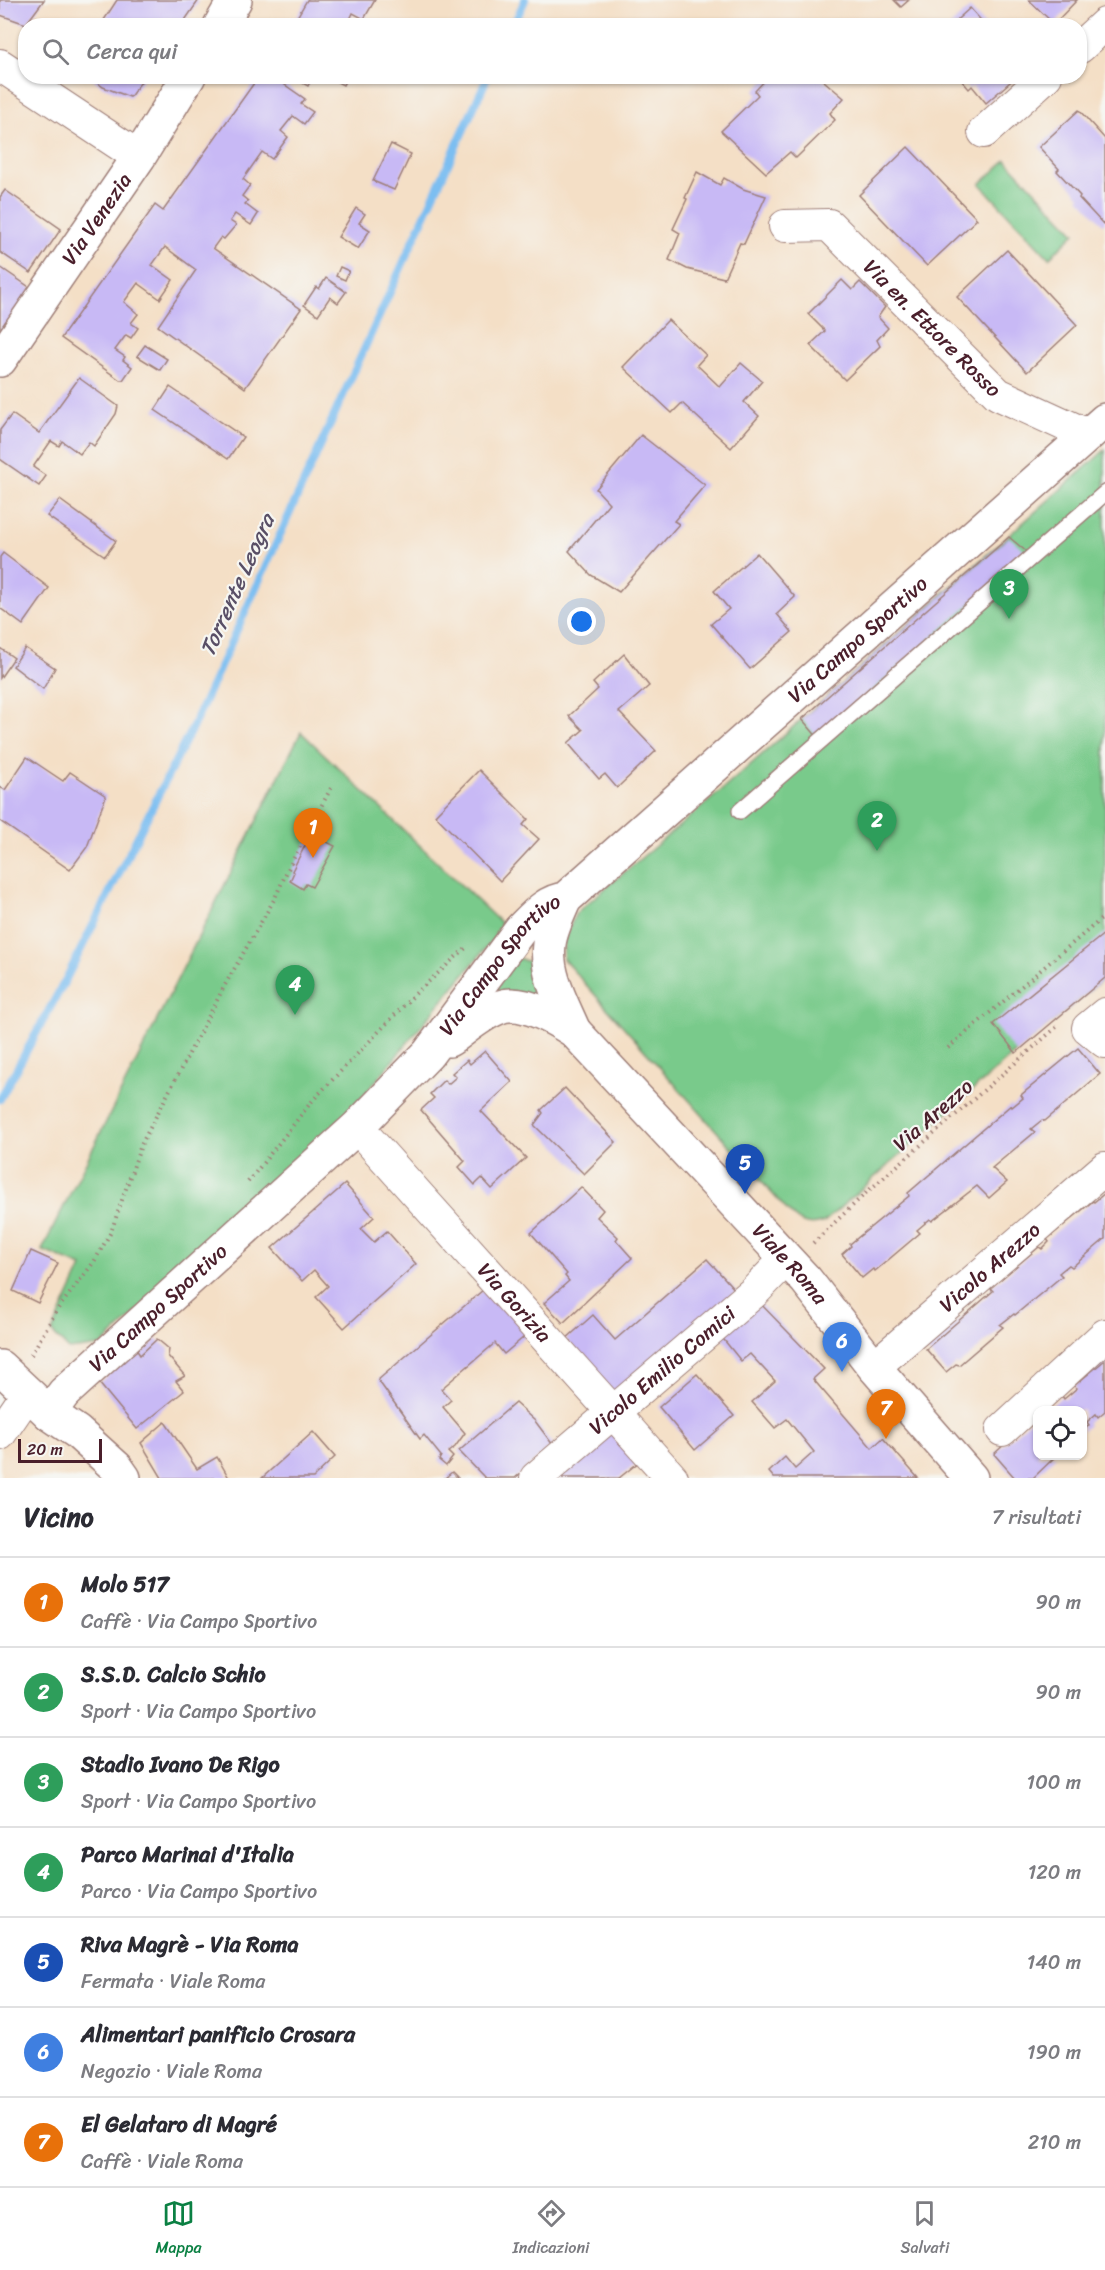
<!DOCTYPE html>
<html lang="it">
<meta charset="utf-8">
<style>
:root{--surface:#fff;--page:#f2f2f3;--text:#2b2b33;--muted:#7c7c81;--line:#e1e1e2;--accent:#0b8043}
body{margin:0;font-family:Sriracha,sans-serif;background:var(--page);color:var(--text)}
.controls{position:absolute;right:18px;bottom:18px;display:grid;overflow:hidden;border-radius:12px;box-shadow:0 2px 4px #0004}
.controls button{width:54px;height:54px;display:grid;place-items:center;padding:0;border:0;border-bottom:2px solid var(--line);background:var(--surface);color:var(--text);font:30px sans-serif}
.scale{position:absolute;left:18px;bottom:15px;width:84px;box-sizing:border-box;padding-left:6px;border:3px solid #4a1f2b;border-top:0;font-size:16px;line-height:21px;white-space:nowrap;color:#4a1f2b;-webkit-text-stroke:4px #f6f6f2;paint-order:stroke}
.you{position:absolute;left:582px;top:622px;width:21px;height:21px;margin:-15px;border:4px solid #fff;border-radius:50%;background:#1a73e8;box-shadow:0 0 0 9px #1a73e833}
.badge{display:grid;place-items:center;width:39px;height:39px;border-radius:50%;background:var(--accent);color:#fff;font-size:20px;font-weight:700}
.pin{position:absolute;translate:-50% -50px;filter:drop-shadow(0 2px 3px #0008)}
.pin::after{content:'';position:absolute;top:32px;width:21px;height:18px;background:inherit;clip-path:polygon(0 0,100% 0,50% 100%)}
.list{margin:0;padding:0;list-style:none}
h2{display:flex;justify-content:space-between;align-items:center;height:78px;margin:0;padding:0 24px;font-size:26px}
h2 small{font-size:20px;font-weight:400;color:var(--muted)}
.list li{display:grid;grid-template-columns:39px 1fr auto;gap:18px;align-items:center;box-sizing:border-box;height:90px;padding:0 24px;border-top:2px solid var(--line)}
.list b{display:block;font-size:22px;white-space:nowrap}
.list p{margin:0;font-size:20px;white-space:nowrap;color:var(--muted)}
.list em{font-size:20px;font-style:normal;color:var(--muted)}
.icon{flex:none;width:33px;height:33px;fill:none;stroke:currentColor;stroke-width:2;stroke-linecap:round;stroke-linejoin:round}
.map{position:relative;flex:none;width:1105px;height:1478px;overflow:hidden}
.search{position:absolute;background:var(--surface);box-shadow:0 2px 4px #0004;left:18px;right:18px;top:18px;height:66px;display:flex;align-items:center;gap:15px;box-sizing:border-box;padding:0 21px;border-radius:24px;color:var(--muted);font-size:22px}
.sheet{height:708px;background:var(--surface)}
nav{display:flex;justify-content:space-around;align-items:center;box-sizing:border-box;height:84px;border-top:2px solid var(--line);background:var(--surface);font-size:16px;color:var(--muted)}
nav a{display:grid;justify-items:center;gap:3px}
nav .on{color:var(--accent)}
.map>svg:first-child{display:block}
</style>
<div class="map">
<svg width="1105" height="1478" viewBox="0 0 1105 1478">
<rect width="100%" height="100%" fill="#f6f6f2"/>
<filter id="ink" filterUnits="userSpaceOnUse"><feTurbulence type="fractalNoise" baseFrequency=".0167" numOctaves="2"/><feDisplacementMap in="SourceGraphic" scale="12" xChannelSelector="R" yChannelSelector="G"/><feConvolveMatrix kernelMatrix="1 2 1 2 8 2 1 2 1" color-interpolation-filters="sRGB"/></filter>
<filter id="wash" filterUnits="userSpaceOnUse"><feTurbulence type="fractalNoise" baseFrequency=".008" numOctaves="4" result="noise"/><feDisplacementMap in="SourceGraphic" scale="24" xChannelSelector="R" yChannelSelector="G"/><feGaussianBlur stdDeviation="1.35" result="paint"/><feColorMatrix in="noise" values="0 0 0 0 0 0 0 0 0 0 0 0 0 0 0 0 0 1.4 0 .05"/><feComposite in="paint" operator="in"/></filter>
<g filter="url(#wash)">
<rect width="100%" height="100%" fill="#f4dfc6"/>
<g fill="#79ca8b" stroke="#62745b" stroke-width="1.5">
<polygon points="1006,160 1075,233 1049,258 980,184"/>
<path d="M1105,450V978L1016,1052L824,1222C807,1229 798,1222 786,1209L563,959L564,940L576,913L723,789Z"/>
<polygon points="301,732 504,926 356,1105 101,1346 69,1350 52,1332 82,1267 42,1250"/>
<polygon points="513,956 537,965 549,998 488,995"/>
</g>
<g fill="none" stroke-linecap="round" stroke-linejoin="round">
<g stroke="#7bbef1" stroke-width="8">
<polyline points="513,26 525,0"/>
<polyline points="0,1099 66,979 196,720 488,76"/>
</g>
</g>
<g id="blocks">
<g fill="#c8b9f5">
<polygon points="0,0 44,0 26,24 0,15"/>
<polygon points="117,0 199,0 181,26 100,26"/>
<polygon points="307,0 375,0 364,19 353,13 347,26 292,26"/>
<polygon points="894,0 909,0 901,7"/>
<polygon points="1029,0 1077,0 1054,24"/>
<polygon points="970,8 986,26 950,26"/>
<polygon points="89,76 145,76 130,97 103,87"/>
<polygon points="259,76 272,76 305,99 301,104 313,112 304,124 293,116 281,131 288,137 272,159 262,152 243,179 250,185 242,196 248,201 245,204 258,214 251,225 235,214 230,221 236,225 224,239 221,237 213,248 301,309 245,388 158,326 196,270 165,247 152,265 173,280 160,299 138,283 124,302 138,314 131,323 138,328 131,338 126,335 115,350 125,357 123,360 132,367 123,380 120,380 61,338 155,205 163,211"/>
<polygon points="290,76 313,76 308,86"/>
<polygon points="326,76 348,76 343,85"/>
<polygon points="769,76 818,76 844,98 830,113 835,120 796,158 790,152 766,173 721,131 758,95 755,91"/>
<polygon points="958,76 1017,76 986,103 972,86 969,89"/>
<polygon points="1079,110 1105,139 1105,222 1103,224 1079,198 1080,196 1057,171 1059,169 1039,147"/>
<polygon points="391,144 411,154 394,190 373,181"/>
<polygon points="908,147 977,219 927,266 859,195"/>
<polygon points="697,172 720,185 724,178 743,189 766,196 744,244 740,243 724,278 687,269 669,260 680,233 673,229 687,199 685,198"/>
<polygon points="5,190 61,229 31,273 0,252 0,197"/>
<polygon points="356,208 365,214 359,223 370,230 358,249 338,237"/>
<polygon points="1007,250 1077,325 1027,372 957,297"/>
<polygon points="0,267 35,291 0,341"/>
<polygon points="340,267 349,271 345,280 336,276"/>
<polygon points="326,278 346,292 338,303 330,297 318,315 304,305 316,287 319,289"/>
<polygon points="842,280 852,290 860,282 885,307 878,317 888,328 877,340 880,346 845,380 810,345 825,331 808,314"/>
<polygon points="668,320 706,355 697,365 720,387 741,363 762,381 744,402 759,416 731,448 682,403 672,413 623,367"/>
<polygon points="145,345 167,359 160,370 137,356"/>
<polygon points="79,378 118,406 116,414 94,446 89,442 80,454 62,441 59,446 51,441 33,467 46,476 39,486 0,459 0,430 12,414 39,433"/>
<polygon points="170,387 243,437 228,459 155,410"/>
<polygon points="641,435 705,485 674,521 679,524 619,592 591,575 569,551 609,503 596,489"/>
<polygon points="60,500 116,541 105,556 47,516"/>
<polygon points="1009,537 1028,553 818,738 802,719"/>
<polygon points="3,553 49,588 23,625 0,608 0,557"/>
<polygon points="757,553 795,597 777,614 792,632 750,669 711,624 729,609 714,591"/>
<polygon points="0,648 14,658 0,678"/>
<polygon points="25,648 55,668 43,689 13,666"/>
<polygon points="624,654 649,686 619,712 656,751 617,788 605,774 599,779 568,743 583,730 569,716 598,689 593,683"/>
<polygon points="27,757 63,781 70,772 106,796 87,847 70,870 0,821 0,787 5,790"/>
<polygon points="479,770 528,819 523,825 539,839 500,881 435,815"/>
<polygon points="311,834 335,846 312,887 306,884 303,889 290,881 294,872 292,871"/>
<polygon points="1105,933 1105,978 1016,1053 993,1024"/>
<polygon points="1078,1048 1100,1074 1045,1121 1042,1120 1031,1129 1035,1132 992,1168 1007,1182 989,1198 977,1186 932,1221 930,1219 917,1230 920,1233 875,1271 873,1269 862,1278 842,1254 851,1246 850,1244 909,1196 908,1193 1011,1105 1012,1107 1023,1098 1021,1095"/>
<polygon points="485,1051 512,1082 481,1111 526,1158 492,1189 482,1178 475,1185 459,1167 465,1161 421,1110 434,1098 430,1094 444,1080 448,1084 456,1077 452,1073 467,1060 470,1064"/>
<polygon points="565,1088 616,1142 584,1174 534,1125 543,1113 541,1110"/>
<polygon points="345,1184 374,1217 361,1229 374,1242 387,1231 416,1264 344,1328 316,1297 328,1286 314,1270 302,1281 272,1248"/>
<polygon points="581,1187 603,1210 597,1217 618,1237 616,1240 632,1258 563,1323 544,1303 569,1281 565,1276 567,1274 531,1233"/>
<polygon points="1105,1193 1105,1239 1072,1267 1069,1265 1059,1273 1062,1276 1015,1315 1014,1314 1000,1325 1003,1327 959,1365 956,1364 946,1372 926,1349 993,1291 990,1288 1039,1247 1042,1249 1049,1242 1047,1239 1093,1201 1094,1202"/>
<polygon points="31,1251 58,1263 38,1303 13,1291"/>
<polygon points="707,1259 737,1292 615,1400 566,1339 593,1315 615,1340"/>
<polygon points="490,1284 531,1331 504,1354 495,1343 441,1389 451,1400 443,1407 465,1433 455,1447 448,1452 453,1457 446,1466 439,1460 441,1456 424,1435 420,1439 378,1380"/>
<polygon points="754,1297 824,1369 813,1379 872,1448 883,1438 918,1478 774,1478 769,1472 785,1457 795,1469 814,1452 787,1419 775,1428 752,1402 775,1381 750,1354 741,1361 716,1330"/>
<polygon points="157,1339 169,1349 168,1356 185,1376 176,1381 184,1391 137,1429 99,1383 136,1349 140,1355"/>
<polygon points="1105,1360 1105,1411 1098,1417 1096,1414 1087,1422 1089,1425 1083,1431 1083,1410 1047,1410 1062,1396 1064,1399 1077,1388 1074,1386"/>
<polygon points="697,1374 734,1416 695,1450 659,1407"/>
<polygon points="515,1403 535,1421 553,1445 515,1478 485,1478 459,1451"/>
<polygon points="1034,1417 1038,1419 1038,1456 1056,1456 1033,1478 1015,1478 994,1454"/>
<polygon points="613,1420 644,1458 619,1478 542,1478"/>
<polygon points="165,1422 197,1469 217,1457 229,1478 162,1478 141,1443"/>
<polygon points="313,1432 335,1457 313,1478 262,1478"/>
<polygon points="452,1472 458,1478 445,1478"/>
</g>
</g>
</g>
<g filter="url(#ink)">
<use href="#blocks" fill-opacity="0" stroke="#9f7f78" stroke-width="1.5"/>
<g fill="none" stroke-linecap="round" stroke-linejoin="round">
<g stroke="#9f7f78" stroke-width="18">
<polyline id="lane" points="740,811 1105,493"/>
</g>
<g stroke="#9f7f78" stroke-width="34">
<g id="street">
<polyline points="1080,47 1105,24"/>
<polyline points="0,65 139,157"/>
<polyline points="984,132 1046,76"/>
<path id="s1" d="M785,226L829,225L998,394L1087,435"/>
<polyline points="1105,1014 1088,1028 1105,1042"/>
<path id="s2" d="M357,1127L672,1478"/>
<path id="s3" d="M874,1367L1105,1168"/>
<polyline points="1002,1430 1105,1335"/>
<polyline points="0,1434 28,1393"/>
<path id="s4" d="M536,1478L754,1292L786,1259"/>
</g>
</g>
<g stroke="#9f7f78" stroke-width="36">
<g id="secondary">
<polyline points="220,26 235,0"/>
<path id="s5" d="M0,360L139,157L189,76"/>
<path d="M565,899C559,913 551,929 549,944C545,974 563,1005 574,1031"/>
<path id="s6" d="M449,1040C465,1029 491,1005 510,1005C531,1004 557,1020 574,1031L806,1280L874,1367L971,1478"/>
<polyline points="0,1367 49,1413 77,1432 117,1468 124,1478"/>
<path id="s7" d="M49,1413L64,1393L357,1127L428,1054L520,930C533,917 546,901 565,899L1105,420"/>
</g>
</g>
<g stroke="#9f7f78" stroke-width="4" stroke-dasharray="1.5 4.5" stroke-linecap="butt">
<polyline points="948,1048 1105,916"/>
<polyline points="248,1182 313,1100 415,994 468,946"/>
<polyline points="813,1243 867,1192 1059,1025"/>
<polyline points="31,1355 57,1310 94,1262 111,1232 141,1145 225,985 275,898 287,871 332,786"/>
</g>
<use href="#lane" stroke="#fff" stroke-width="15"/>
<use href="#street" stroke="#fff" stroke-width="32"/>
<use href="#secondary" stroke="#fff" stroke-width="33"/>
</g>
</g>
<g text-anchor="middle" dominant-baseline="central" stroke-width="4.5" stroke-linejoin="round" paint-order="stroke">
<g font-size="21" fill="#4a1f2b" stroke="#f6f6f2">
<text stroke="none"><textPath href="#s5" startOffset="171">Via Venezia</textPath></text>
<text stroke="none"><textPath href="#s1" startOffset="190">Via en. Ettore Rosso</textPath></text>
<text stroke="none"><textPath href="#s7" startOffset="1124">Via Campo Sportivo</textPath></text>
<text stroke="none"><textPath href="#s7" startOffset="638">Via Campo Sportivo</textPath></text>
<text transform="translate(933 1115) rotate(-41)">Via Arezzo</text>
<text stroke="none"><textPath href="#s6" startOffset="459">Viale Roma</textPath></text>
<text stroke="none"><textPath href="#s3" startOffset="153">Vicolo Arezzo</textPath></text>
<text stroke="none"><textPath href="#s2" startOffset="236">Via Gorizia</textPath></text>
<text stroke="none"><textPath href="#s7" startOffset="152">Via Campo Sportivo</textPath></text>
<text stroke="none"><textPath href="#s4" startOffset="166">Vicolo Emilio Comici</textPath></text>
</g>
<g font-size="22" font-style="italic" fill="#594f66" stroke="#f6f6f2">
<text transform="translate(237 585) rotate(-66)">Torrente Leogra</text>
</g>
</g>
</svg>
<div class="controls">
<button><svg class="icon" aria-label="locate" viewBox="0 0 24 24"><circle cx="12" cy="12" r="6"/><path d="M12 2v4M12 18v4M2 12h4M18 12h4"/></svg></button>
</div>
<div class="scale">20 m</div>
<div class="you"></div>
<div class="pin badge" style="left:313px;top:858px;background:#e8710a">1</div>
<div class="pin badge" style="left:877px;top:851px;background:#2e9e5b">2</div>
<div class="pin badge" style="left:1009px;top:619px;background:#2e9e5b">3</div>
<div class="pin badge" style="left:295px;top:1015px;background:#2e9e5b">4</div>
<div class="pin badge" style="left:745px;top:1194px;background:#1a4fb4">5</div>
<div class="pin badge" style="left:842px;top:1372px;background:#3f7fe0">6</div>
<div class="pin badge" style="left:886px;top:1439px;background:#e8710a">7</div>
<div class="search"><svg class="icon" aria-label="search" viewBox="0 0 24 24"><circle cx="10" cy="10" r="6"/><path d="M15 15l6 6"/></svg>Cerca qui</div>
</div>
<section class="sheet">
<h2>Vicino<small>7 risultati</small></h2>
<ul class="list">
<li><span class="badge" style="background:#e8710a">1</span><div><b>Molo 517</b><p>Caffè · Via Campo Sportivo</p></div><em>90 m</em></li>
<li><span class="badge" style="background:#2e9e5b">2</span><div><b>S.S.D. Calcio Schio</b><p>Sport · Via Campo Sportivo</p></div><em>90 m</em></li>
<li><span class="badge" style="background:#2e9e5b">3</span><div><b>Stadio Ivano De Rigo</b><p>Sport · Via Campo Sportivo</p></div><em>100 m</em></li>
<li><span class="badge" style="background:#2e9e5b">4</span><div><b>Parco Marinai d'Italia</b><p>Parco · Via Campo Sportivo</p></div><em>120 m</em></li>
<li><span class="badge" style="background:#1a4fb4">5</span><div><b>Riva Magrè - Via Roma</b><p>Fermata · Viale Roma</p></div><em>140 m</em></li>
<li><span class="badge" style="background:#3f7fe0">6</span><div><b>Alimentari panificio Crosara</b><p>Negozio · Viale Roma</p></div><em>190 m</em></li>
<li><span class="badge" style="background:#e8710a">7</span><div><b>El Gelataro di Magré</b><p>Caffè · Viale Roma</p></div><em>210 m</em></li>
</ul>
</section>
<nav>
<a class="on"><svg class="icon" aria-label="map" viewBox="0 0 24 24"><path d="M3 6l6-2 6 2 6-2v14l-6 2-6-2-6 2zM9 4v14M15 6v14"/></svg>Mappa</a>
<a><svg class="icon" aria-label="directions" viewBox="0 0 24 24"><path d="M12 3l9 9-9 9-9-9zM9 14v-3h6M13 9l2 2-2 2"/></svg>Indicazioni</a>
<a><svg class="icon" aria-label="saved" viewBox="0 0 24 24"><path d="M7 4h10v16l-5-4-5 4z"/></svg>Salvati</a>
</nav>
